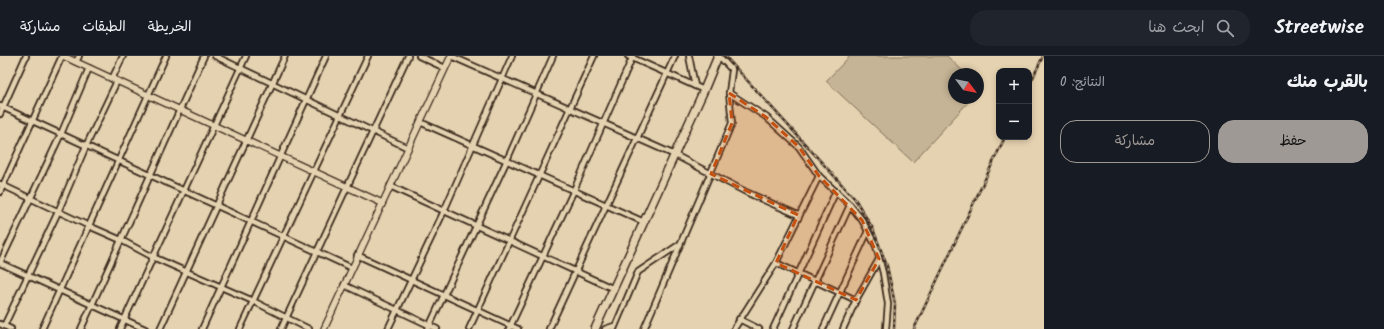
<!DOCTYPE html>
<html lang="ar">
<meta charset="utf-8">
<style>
:root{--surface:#171b24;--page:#20242c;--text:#f1f3f6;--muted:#9ea1a6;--line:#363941;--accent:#9f9995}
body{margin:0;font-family:Kalam,"Playpen Sans Arabic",sans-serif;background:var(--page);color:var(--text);direction:rtl}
.controls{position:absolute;right:12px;top:12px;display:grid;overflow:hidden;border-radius:8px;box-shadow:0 2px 6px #0003}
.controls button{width:36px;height:36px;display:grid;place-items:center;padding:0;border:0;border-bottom:1px solid var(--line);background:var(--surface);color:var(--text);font:20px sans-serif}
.compass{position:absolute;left:948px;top:12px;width:36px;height:36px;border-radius:50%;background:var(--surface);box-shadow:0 2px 6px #0003;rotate:122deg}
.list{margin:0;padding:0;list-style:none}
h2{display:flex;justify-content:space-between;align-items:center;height:52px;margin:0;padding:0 16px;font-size:17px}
h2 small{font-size:13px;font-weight:400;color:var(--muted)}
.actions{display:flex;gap:8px;padding:12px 16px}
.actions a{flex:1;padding:9px 0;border:1px solid var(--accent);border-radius:16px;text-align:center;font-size:14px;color:var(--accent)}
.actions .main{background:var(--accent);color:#111}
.icon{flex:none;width:22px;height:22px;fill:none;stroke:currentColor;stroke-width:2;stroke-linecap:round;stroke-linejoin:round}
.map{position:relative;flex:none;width:1044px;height:273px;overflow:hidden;direction:ltr}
header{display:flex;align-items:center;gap:24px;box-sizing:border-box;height:56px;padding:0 20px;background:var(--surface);border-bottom:1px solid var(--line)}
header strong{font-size:19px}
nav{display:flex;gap:22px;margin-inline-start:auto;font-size:14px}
.search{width:280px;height:36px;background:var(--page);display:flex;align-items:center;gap:10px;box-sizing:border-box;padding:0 14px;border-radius:16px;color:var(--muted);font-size:15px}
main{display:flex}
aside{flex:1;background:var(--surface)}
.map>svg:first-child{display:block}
</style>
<header>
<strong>Streetwise</strong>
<div class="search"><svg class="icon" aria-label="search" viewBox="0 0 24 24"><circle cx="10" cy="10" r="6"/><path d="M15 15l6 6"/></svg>ابحث هنا</div>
<nav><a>الخريطة</a><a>الطبقات</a><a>مشاركة</a></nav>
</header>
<main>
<aside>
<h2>بالقرب منك<small>النتائج: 0</small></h2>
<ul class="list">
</ul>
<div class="actions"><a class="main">حفظ</a><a>مشاركة</a></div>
</aside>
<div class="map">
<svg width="1044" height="273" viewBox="0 0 1044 273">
<rect width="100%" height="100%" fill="#e5d2b0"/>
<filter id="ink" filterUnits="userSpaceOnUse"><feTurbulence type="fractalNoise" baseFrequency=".025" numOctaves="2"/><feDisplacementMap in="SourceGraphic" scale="8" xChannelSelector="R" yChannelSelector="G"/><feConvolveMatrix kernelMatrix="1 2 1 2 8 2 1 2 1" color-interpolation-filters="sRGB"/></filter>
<g filter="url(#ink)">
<polygon fill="#c6b496" stroke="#806f5a" points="850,0 947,0 966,18 954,18 954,42 972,42 913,106 826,25"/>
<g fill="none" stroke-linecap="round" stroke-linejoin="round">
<g stroke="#3b2a1e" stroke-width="8">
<g id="minor">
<polyline points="215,0 408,92"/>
<polyline points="419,0 445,12"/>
<polyline points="451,0 675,99 748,137 798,159"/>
<polyline points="628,0 704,34"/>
<polyline points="689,0 695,30"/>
<polyline points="76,6 79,0"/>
<polyline points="112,23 123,0"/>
<polyline points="729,37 766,61 799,91 819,120 850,149 862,164 876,190 883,217 888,248 886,273"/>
<polyline points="0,50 352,212"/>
<polyline points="0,58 26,0"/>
<polyline points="420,66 644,166"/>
<polyline points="0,128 89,170 121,184 153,201 253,245 309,273"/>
<polyline points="390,130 614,233"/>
<polyline points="0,136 62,0"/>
<polyline points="357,199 518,273"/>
<polyline points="0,207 61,78 89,12"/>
<polyline points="0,207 145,273"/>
<polyline points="776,207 856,244"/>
<polyline points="344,229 437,273"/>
<polyline points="739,263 759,273"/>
<polyline points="0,268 11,273"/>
<polyline points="4,270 58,156 86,90 117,25"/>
<polyline points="42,273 166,0"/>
<polyline points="81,273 204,0"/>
<polyline points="120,273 246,0"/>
<polyline points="160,273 285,0"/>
<polyline points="202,273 326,0"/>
<polyline points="240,273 368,0"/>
<polyline points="281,273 408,0"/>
<polyline points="388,273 444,155 512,0"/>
<polyline points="428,273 507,104 553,0"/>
<polyline points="469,273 594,0"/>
<polyline points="509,273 574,134 633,0"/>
<polyline points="549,273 675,0"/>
<polyline points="605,273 614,270"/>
<polyline points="614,273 638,216 680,188"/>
<polyline points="644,273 732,67 729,37 732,14 719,0"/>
<polyline points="734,273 776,207 819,120"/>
<polyline points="773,273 836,135"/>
<polyline points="793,273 850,149"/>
<polyline points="823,273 868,175"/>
<polyline points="843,273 856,244 879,203"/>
</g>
</g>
<g stroke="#3b2a1e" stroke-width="8">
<g id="tertiary">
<polyline points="63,0 382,147"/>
<polyline points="324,273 451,0"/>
</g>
</g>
<g stroke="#3b2a1e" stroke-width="10">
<polyline id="primary" points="595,273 704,34 718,0"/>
</g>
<use href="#minor" stroke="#e5d2b0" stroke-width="4.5"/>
<use href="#tertiary" stroke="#e5d2b0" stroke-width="5.5"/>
<use href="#primary" stroke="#e5d2b0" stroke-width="7"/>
<g stroke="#3b2a1e" stroke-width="2.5">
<g id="rail">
<polyline points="725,0 855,143 873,173 887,210 895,248 894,273"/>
<polyline points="1029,30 1043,0"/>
<polyline points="914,273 1005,81"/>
</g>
</g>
<use href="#rail" stroke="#e5d2b0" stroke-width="1" stroke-dasharray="3" stroke-linecap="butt"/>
</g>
</g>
<path fill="#c55010" fill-opacity="0.2" stroke="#c55010" stroke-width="3" stroke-dasharray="8 5" stroke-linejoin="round" d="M729,37L766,61L799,91L819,120L862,164L879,203L856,244L776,207L798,159L711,118L732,67Z"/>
</svg>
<div class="controls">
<button>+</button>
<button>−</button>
</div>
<svg class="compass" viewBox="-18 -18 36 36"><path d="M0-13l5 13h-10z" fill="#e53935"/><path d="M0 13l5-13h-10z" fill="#9ea1a6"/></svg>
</div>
</main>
